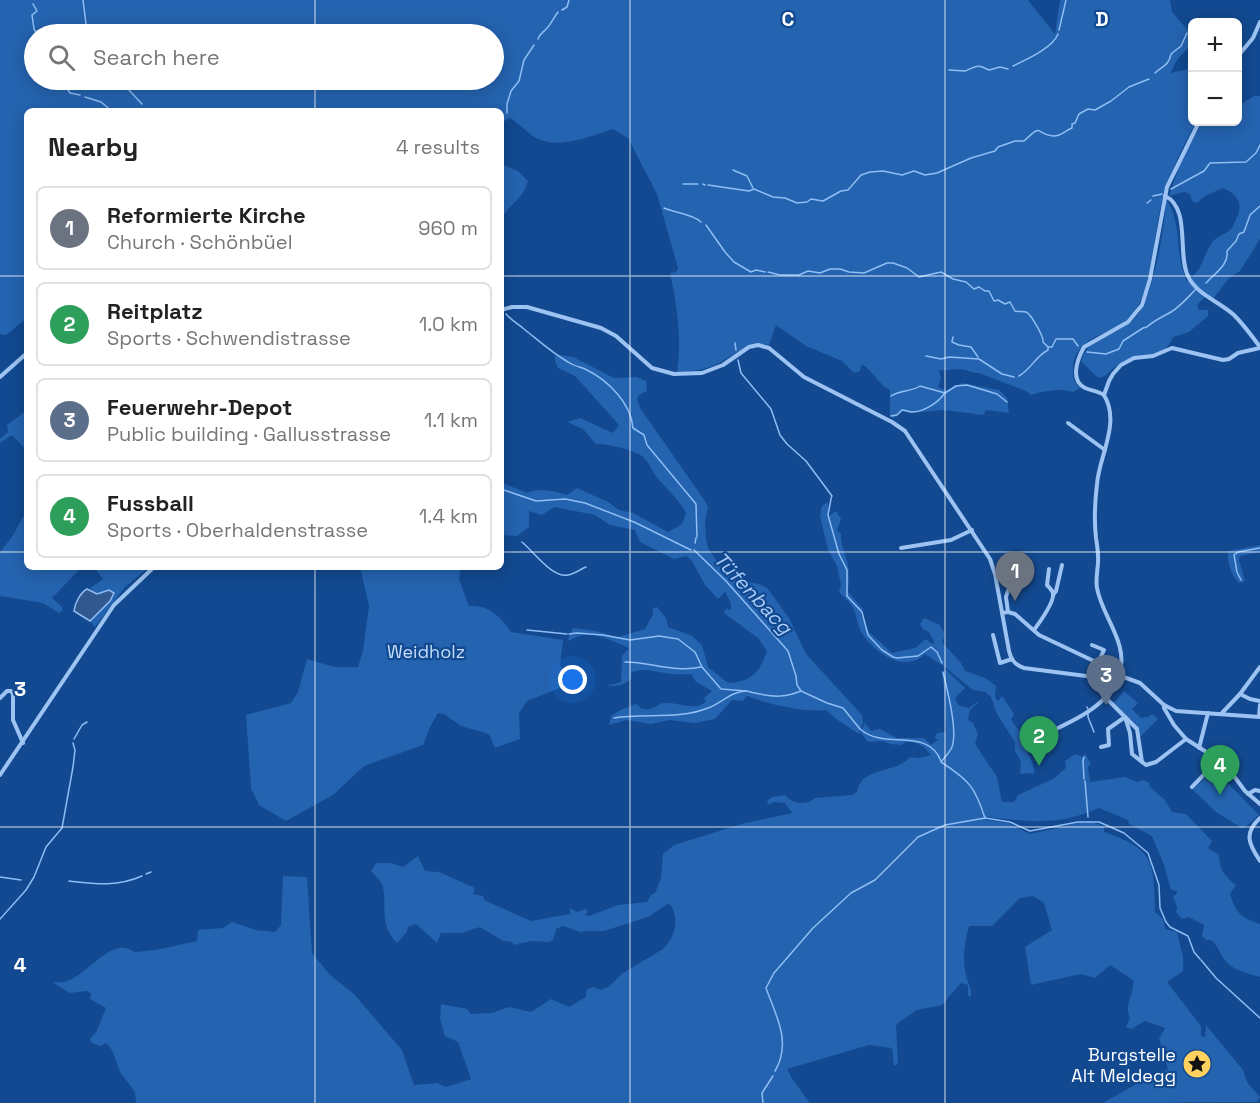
<!DOCTYPE html>
<meta charset="utf-8">
<style>
:root{--surface:#fff;--page:#f6f6f6;--text:#222;--muted:#767676;--line:#e0e0e0;--accent:#d93025}
body{margin:0;font-family:"Space Grotesk",sans-serif;background:var(--page);color:var(--text)}
.controls{position:absolute;right:18px;top:18px;display:grid;overflow:hidden;border-radius:9px;box-shadow:0 3px 15px #0003}
.controls button{width:54px;height:54px;display:grid;place-items:center;padding:0;border:0;border-bottom:2px solid var(--line);background:var(--surface);color:var(--text);font:30px sans-serif}
.you{position:absolute;left:573px;top:680px;width:21px;height:21px;margin:-15px;border:4px solid #fff;border-radius:50%;background:#1a73e8;box-shadow:0 0 0 9px #1a73e833}
.badge{display:grid;place-items:center;width:39px;height:39px;border-radius:50%;background:var(--accent);color:#fff;font-size:20px;font-weight:700}
.pin{position:absolute;translate:-50% -50px;filter:drop-shadow(0 2px 3px #0008)}
.pin::after{content:'';position:absolute;top:32px;width:21px;height:18px;background:inherit;clip-path:polygon(0 0,100% 0,50% 100%)}
.list{margin:0;padding:0;list-style:none}
h2{display:flex;justify-content:space-between;align-items:center;height:78px;margin:0;padding:0 24px;font-size:26px}
h2 small{font-size:20px;font-weight:400;color:var(--muted)}
.list li{display:grid;grid-template-columns:39px 1fr auto;gap:18px;align-items:center;box-sizing:border-box;height:84px;margin:0 12px 12px;padding:0 12px;border:2px solid var(--line);border-radius:9px}
.list b{display:block;font-size:22px;white-space:nowrap}
.list p{margin:0;font-size:20px;white-space:nowrap;color:var(--muted)}
.list em{font-size:20px;font-style:normal;color:var(--muted)}
.icon{flex:none;width:33px;height:33px;fill:none;stroke:currentColor;stroke-width:2;stroke-linecap:round;stroke-linejoin:round}
.map{position:relative;flex:none;width:1260px;height:1103px;overflow:hidden}
.search{position:absolute;background:var(--surface);box-shadow:0 3px 15px #0003;left:24px;top:24px;width:480px;height:66px;display:flex;align-items:center;gap:15px;box-sizing:border-box;padding:0 21px;border-radius:33px;color:var(--muted);font-size:22px}
.panel{position:absolute;background:var(--surface);box-shadow:0 3px 15px #0003;left:24px;top:108px;width:480px;height:462px;border-radius:9px}
.map>svg:first-child{display:block}
</style>
<div class="map">
<svg width="1260" height="1103" viewBox="0 0 1260 1103">
<rect width="100%" height="100%" fill="#124990"/>
<g fill="#2463af" fill-rule="evenodd">
<path d="M0,0H1028L1055,34L1060,0H1170L1172,12L1192,35C1192,49 1184,51 1177,60C1174,64 1173,69 1170,73L1192,68V122H1196C1181,150 1167,178 1160,210C1153,241 1153,285 1134,312C1117,337 1076,332 1073,368C1073,377 1073,381 1080,388L1073,392C1059,388 1044,391 1031,395L1026,391L979,373C971,373 966,369 960,369C952,369 947,371 939,370L941,378L938,387L947,391L962,383L999,390L1007,398L1009,413L986,410L983,415L944,410L911,413L903,411L894,418L890,416V390C880,386 874,372 862,364L860,371L854,373L842,361L806,346L776,325L769,345C748,339 730,360 710,367C699,371 689,372 677,372C682,340 677,304 670,273L676,272L678,268L657,194L628,138L613,129C590,136 560,150 536,138C527,133 519,123 510,118L501,123V111H27V318L6,335L0,334ZM34,34H494V80H34Z"/>
<path d="M1254,96H1260V239L1240,271L1229,278L1213,299L1205,297L1197,305L1199,310H1208V316L1189,332L1173,337C1164,362 1136,354 1117,366C1109,370 1108,377 1098,378L1081,361C1088,336 1118,336 1134,319C1153,300 1165,227 1166,199C1183,223 1174,255 1187,281C1204,269 1202,257 1212,243C1217,235 1226,235 1231,229C1233,227 1234,223 1235,221C1244,206 1239,195 1223,188L1205,196L1197,203L1192,201L1190,194L1184,192L1169,196L1180,164L1202,122H1238V103L1241,104Z"/>
<path d="M501,164L518,171L528,181C523,199 510,204 501,219Z"/>
<path d="M560,355L573,357L614,378L637,377L646,381L647,391L639,395L637,399L640,408L705,501L708,507L705,522L706,539L708,548L717,562L742,580L762,585L768,589L789,618L806,654L862,715L863,722L859,734L836,719L826,710C805,713 768,704 747,696L743,701L732,700L715,719L695,723L669,720L651,724L626,720L609,725L611,716L620,710L636,704C640,707 640,708 644,709C652,711 656,705 663,703C677,701 695,713 706,701L704,698L712,691L696,682L691,674C683,674 674,675 665,673C655,672 641,667 631,673V679C623,686 617,686 607,686L621,682L622,656L629,648C609,640 589,627 569,641L568,639L573,628L596,631L618,637L645,629L653,614V608L657,607L666,618L668,627L692,636L702,645L708,667L728,683C751,682 760,672 767,651L758,638L724,613L726,609L731,610V603L725,592L718,599L705,585L692,561L686,556L674,559L640,542L635,530L610,525L595,515L554,507L542,515L529,511V527L517,536L502,535L501,482L527,493C540,487 554,491 567,495L577,488L608,502L619,510L633,513L668,532L682,524L686,513C678,498 666,489 656,476C651,470 648,460 642,456C633,450 606,443 596,444L583,429L567,422L580,418L613,433L619,425L575,376L558,368L555,361V356Z"/>
<polygon points="27,410 27,451 12,435 0,443 0,439 8,432 7,425"/>
<path d="M828,502L829,516L836,511L841,519L837,530L841,534C841,544 843,549 846,558C850,568 849,581 848,592L863,609L861,615L869,632L892,653L915,648L926,639L932,644L935,643L929,632L923,629L920,624L924,618L940,625L945,635L942,642L961,663L965,671L985,678L996,686L995,697L998,701L1002,696L1014,714L1011,720L1025,739L1023,743L1031,759L1035,773L1020,774L1021,762L1015,751V742L997,714L991,697L985,692L973,690L945,667L925,654C905,674 874,653 862,633C857,626 857,614 852,606C849,601 843,597 839,592L841,585L837,566L828,550L820,516L822,506Z"/>
<polygon points="27,510 27,567 84,567 78,571 52,598 62,607 63,610 59,613 43,603 0,596 0,552 12,537"/>
<path d="M1260,545V552L1240,556L1239,560L1245,581L1240,583C1231,577 1227,561 1228,551Z"/>
<polygon points="94,567 149,567 125,587 95,627 90,621 110,601 104,591 97,595 90,588 103,579"/>
<path d="M360,567H461L459,579L469,606C488,604 501,617 511,632L563,640L560,665L570,684L527,701L519,713L520,739L495,748L489,734L461,726L444,714L438,713L430,727L423,745L364,766L333,795L286,821L259,805L251,788L246,715L291,703L298,692L307,659L335,667H358L363,651L369,606Z"/>
<path d="M946,670L965,688L955,698L958,705L969,708L977,702L978,703L970,710L968,720L973,723L978,734L975,744L997,777L1002,802H1014L1018,795L1053,779L1066,768L1065,761L1075,754L1083,757L1085,754L1091,764L1088,767L1090,782L1125,777L1137,782L1143,780L1149,783L1150,787L1164,799L1172,812L1186,814L1212,841L1208,848L1219,855C1220,870 1224,876 1236,885L1230,894C1237,915 1241,917 1260,924V977C1246,973 1230,970 1222,956C1218,949 1217,945 1211,940H1206L1202,936L1204,925L1189,917L1182,919L1176,912L1177,907L1173,896L1177,894V891L1171,890L1164,865L1152,836L1129,824L1128,820L1099,808C1059,826 1030,822 988,817L986,820L1008,823L1030,834L1079,823H1094L1104,826V832C1155,849 1154,863 1155,912L1163,919L1165,929L1177,932L1183,957V971L1167,982L1201,1026V1036L1205,1037L1206,1025L1243,1070L1247,1082L1260,1097L1257,1102L1103,1103L1157,1072H1163L1168,1069L1159,1039L1165,1028L1145,1021L1131,1029L1126,1027L1130,1018C1123,1004 1135,994 1133,980L1110,965L1095,978L1081,974L1031,985L1025,947L1052,930L1044,903L1033,896L1020,898L992,926H969C964,943 962,961 967,979C969,986 972,988 971,997L968,996V985L961,983L942,1005L917,1010L898,1023L896,1026L898,1064L894,1066L892,1048L869,1045L787,1069L793,1080L810,1103H136L135,1092L120,1072L112,1050L106,1043L100,1046L92,1043L90,1039L96,1032L106,1008L90,999L91,994L87,991L70,993L52,982C57,982 63,983 67,981C88,975 112,935 134,952L156,950L197,941L198,930L223,928L232,922L256,930L275,932L281,925L283,876L307,877L312,953L330,975L354,994L402,1050L414,1085L437,1083L446,1087L471,1079L458,1042L445,1036L440,1019L441,1004L467,1009L471,1014L492,1013L509,1007L531,1012L551,999L569,1007L586,997V990L593,987L601,990L608,987L623,973L663,949C676,936 680,917 669,903L648,917L604,931H586L580,932L563,926L556,929L553,940L549,942L530,941L514,945L512,942L503,941L480,927L462,933H441L437,943L416,924L408,927L407,932L397,943C379,925 387,909 383,887C382,882 375,876 371,871L376,863H391L403,867L418,856L425,871L439,872L475,888L473,894L483,896L484,900L531,921L570,914V908L577,912L586,909L588,911L585,915L589,916L618,905L647,902L651,895L655,893L661,878L663,854L674,845L745,823L792,813L785,803L774,802L769,805L767,801L772,797L785,795C792,804 807,806 815,798L852,795L857,792C861,766 896,774 910,757L919,758L931,755L923,746L912,742H906L901,745L890,744L883,741L868,742L860,732L865,723L871,731L880,729L897,738H924L931,745L939,739H935L936,734L941,732L946,733C947,726 945,720 945,713C945,700 944,688 942,674Z"/>
<polygon points="1124,691 1138,703 1132,709 1141,718 1148,717 1152,714 1158,719 1140,737 1136,729 1113,704"/>
<polygon points="1214,769 1259,815 1243,829 1216,812 1193,790"/>
</g>
<path fill="#31598e" stroke="#8fbef5" stroke-width="1.5" d="M87,589L97,594L109,590L114,593L110,601L90,621L74,611C75,603 80,593 87,589Z"/>
<g fill="none" stroke-linecap="round" stroke-linejoin="round">
<g stroke="#8fbef5" stroke-width="1.5">
<polyline points="83,0 86,24 92,34"/>
<polyline points="33,4 37,11 32,15 34,29 37,34"/>
<polyline points="562,10 567,7 569,0"/>
<polyline points="1059,30 1066,0"/>
<path d="M538,39C540,33 543,33 547,28C551,24 554,17 558,12"/>
<path d="M1013,66C1025,60 1053,48 1058,34"/>
<path d="M949,70L965,71C976,67 976,63 989,70L1000,67L1008,69"/>
<path d="M1155,73C1163,66 1169,65 1171,54L1181,46L1187,33"/>
<polyline points="62,80 70,93 80,95"/>
<polyline points="121,80 126,87"/>
<polyline points="128,89 142,104"/>
<polyline points="85,97 101,102 112,111"/>
<polyline points="507,113 507,104 511,91 519,81 524,60 534,45"/>
<polyline points="733,170 747,176 753,188"/>
<polyline points="683,184 698,184"/>
<polyline points="703,184 705,185"/>
<path d="M708,185L749,191L754,189L773,197L785,198L797,203L807,202L811,199L823,201L841,191L848,190L861,175L870,172L883,171L902,175L914,171L925,175L937,173L971,158L995,151L998,147L1015,141H1024C1044,122 1034,134 1053,136C1060,137 1066,130 1072,128V124L1075,123L1079,114L1088,109L1095,110L1111,101L1129,87L1149,79"/>
<polyline points="1171,189 1204,171 1210,163 1246,162 1256,153 1260,145"/>
<polyline points="1153,196 1162,194"/>
<polyline points="1147,203 1151,200"/>
<path d="M664,208C675,213 693,214 701,222"/>
<polyline points="706,225 725,252 734,262 751,272 756,270 765,272"/>
<path d="M768,272L780,275H799L808,271L820,273L830,269H840L849,272L864,273L887,263H893L907,268L919,277L941,272L953,279L966,282L974,289L979,287L985,291H989L994,301L998,300L1005,304L1010,302L1015,311C1019,312 1023,311 1026,312C1031,314 1044,337 1043,342L1048,347H1052L1056,339H1073L1078,346"/>
<path d="M1206,283C1215,273 1229,265 1227,251L1236,241L1239,234L1244,232L1250,215L1260,206"/>
<path d="M506,314C511,320 518,324 524,329C538,340 552,353 568,362C574,366 580,367 585,369C608,380 631,403 633,428L644,435L647,445L696,504L697,537"/>
<polyline points="953,337 952,342 959,345 971,347 978,357"/>
<polyline points="735,343 736,350"/>
<path d="M1087,352L1106,354L1119,349L1123,341L1143,328L1147,327C1153,321 1164,316 1171,312C1181,306 1188,297 1196,289"/>
<polyline points="926,356 941,359 949,357 979,359 1002,374 1014,377"/>
<polyline points="738,360 741,373 771,409 780,435 787,444 806,461 832,496 831,498"/>
<path d="M1019,376C1031,369 1036,356 1048,350V347"/>
<path d="M891,396C900,390 911,392 920,386L945,393L956,386L967,385L997,394L1007,402"/>
<path d="M891,416L897,415L902,410C905,410 909,412 912,412C923,412 938,403 944,394"/>
<polyline points="501,489 536,501 565,499 585,503 634,522 691,550"/>
<polyline points="831,499 828,515 839,554 847,570 847,596 862,612 868,635 882,650 893,657 897,658 918,656 931,647 937,652 942,663"/>
<path d="M522,542C534,552 552,578 568,575C574,574 581,569 586,567"/>
<polyline points="695,543 696,538"/>
<polyline points="694,550 726,581 788,651 796,676 797,685 801,691 827,703 843,708 860,729"/>
<polyline points="1241,580 1237,572 1234,555 1238,552 1260,548"/>
<polyline points="527,630 567,634"/>
<polyline points="569,634 577,633 603,635 630,640 659,636 678,639 695,652 702,667 721,689 746,691"/>
<path d="M625,662C651,662 675,673 701,667"/>
<path d="M943,672C947,689 958,730 952,747C950,752 945,757 941,762C969,780 975,787 985,818"/>
<polyline points="1087,707 1088,709"/>
<polyline points="1088,713 1088,717 1094,732"/>
<path d="M614,718C645,713 678,720 708,708C720,704 732,691 746,691C749,691 752,693 755,693C773,697 784,698 801,691"/>
<path d="M860,729C885,751 927,726 941,761"/>
<polyline points="74,739 82,725 87,722"/>
<polyline points="1084,757 1083,761 1084,779"/>
<polyline points="1085,781 1088,817"/>
<polyline points="146,874 151,872"/>
<polyline points="0,877 21,880"/>
<path d="M69,881C96,884 117,887 142,876"/>
<polyline points="0,919 26,890 34,877 46,847 62,828 73,767 75,750 73,743"/>
<polyline points="1201,960 1216,978 1260,1018"/>
<path d="M775,1071C792,1042 776,1016 766,988L774,973L813,928L851,893L875,880L918,837L945,825L985,818L1010,822L1030,831L1078,822H1099L1124,833L1148,853L1159,885L1160,908L1166,922L1170,927L1188,936L1194,952L1200,959"/>
<polyline points="763,1103 762,1093 773,1076"/>
</g>
<g stroke="#9dc3f2" stroke-width="4">
<polyline points="1238,56 1253,38 1260,22"/>
<path d="M1165,196C1191,208 1177,254 1188,276C1196,294 1220,302 1234,315C1244,325 1252,336 1260,347"/>
<path d="M501,310L512,307H527L601,328L616,336L652,368L674,374L702,373L723,365L749,347L758,345L769,348L804,377L892,422L905,431L990,559L995,574L1009,651C1011,660 1015,665 1024,668L1086,676L1102,672H1110L1140,683L1164,705L1176,711L1260,717"/>
<polyline points="0,377 27,353"/>
<polyline points="1104,395 1109,381 1113,374 1121,365 1134,358 1153,356 1172,348 1223,360 1229,359 1238,353 1260,348"/>
<polyline points="1068,423 1105,450"/>
<polyline points="901,548 951,540 972,530"/>
<polyline points="1053,595 1056,591 1062,565"/>
<polyline points="1008,612 1015,614 1039,635 1098,663 1104,650 1092,645"/>
<polyline points="1002,613 1008,612 1006,597 1020,554"/>
<path d="M1034,630C1039,623 1055,602 1053,593C1052,590 1049,587 1047,585L1049,569"/>
<polyline points="993,635 1000,663 1012,659"/>
<polyline points="1240,694 1250,699 1260,701"/>
<polyline points="1105,697 1137,729 1142,762"/>
<polyline points="0,698 7,691 11,691 13,694 13,720 23,743"/>
<polyline points="1164,705 1164,708 1174,725 1186,739 1225,764 1245,791 1260,804"/>
<polyline points="1222,713 1240,694 1260,667"/>
<polyline points="1259,717 1260,705"/>
<path d="M1025,742L1031,741C1062,725 1107,711 1119,675C1130,644 1102,617 1097,588C1095,577 1099,567 1098,556C1098,550 1097,545 1096,538C1094,521 1095,501 1097,484C1099,456 1121,423 1104,395C1098,391 1092,391 1085,388C1069,380 1078,358 1084,347L1128,322L1142,305L1150,279L1167,187L1199,122"/>
<polyline points="1101,747 1109,745 1108,729 1125,717 1130,733 1132,754 1146,765 1156,762 1186,739"/>
<polyline points="1199,748 1208,713"/>
<polyline points="0,775 114,605 154,567"/>
<polyline points="1192,787 1218,760"/>
<polyline points="1248,794 1255,790 1260,791"/>
<path d="M1260,818C1244,833 1248,843 1260,861"/>
</g>
</g>
<path fill="none" stroke="#fff" stroke-width="1.5" stroke-opacity="0.55" d="M315,0V34M630,0V1103M945,0V1103M315,80V111M0,276H27M501,276H1260M0,552H27M501,552H1260M315,567V1103M0,827H1260"/>
<defs>
<g id="sight-disc" transform="scale(1.5)"><circle r="9.5" fill="#ffd15e" stroke="#124990"/><path d="M0-6L1.8-2.2L6-1.7L2.9 1.2L3.7 5.4L0 3.3L-3.7 5.4L-2.9 1.2L-6-1.7L-1.8-2.2Z" fill="#111"/></g>
</defs>
<g fill-rule="evenodd">
<use href="#sight-disc" x="1197" y="1064"/>
</g>
<g text-anchor="middle" dominant-baseline="central" stroke-width="4.5" stroke-linejoin="round" paint-order="stroke">
<g font-size="18" fill="#c4defd" stroke="#124990">
<text x="426" y="651">Weidholz</text>
</g>
<g font-size="18" fill="#fff" stroke="#124990" text-anchor="end">
<text x="1176" y="1054">Burgstelle<tspan x="1176" dy="21">Alt Meldegg</tspan></text>
</g>
<g font-size="20" font-style="italic" fill="#a9cdf9" stroke="#124990">
<text transform="translate(753 593) rotate(47)">Tüfenbacg</text>
</g>
</g>
<g font-size="20" text-anchor="middle" font-weight="bold" fill="#fff" stroke="#124990" stroke-width="4.5" stroke-linejoin="round" paint-order="stroke">
<text x="788" y="26">C</text>
<text x="1102" y="26">D</text>
<text x="20" y="696">3</text>
<text x="20" y="972">4</text>
</g>
</svg>
<div class="controls">
<button>+</button>
<button>−</button>
</div>
<div class="you"></div>
<div class="pin badge" style="left:1015px;top:601px;background:#6b7280">1</div>
<div class="pin badge" style="left:1039px;top:766px;background:#2e9e5b">2</div>
<div class="pin badge" style="left:1106px;top:705px;background:#5c6f8a">3</div>
<div class="pin badge" style="left:1220px;top:795px;background:#2e9e5b">4</div>
<div class="search"><svg class="icon" aria-label="search" viewBox="0 0 24 24"><circle cx="10" cy="10" r="6"/><path d="M15 15l6 6"/></svg>Search here</div>
<section class="panel">
<h2>Nearby<small>4 results</small></h2>
<ul class="list">
<li><span class="badge" style="background:#6b7280">1</span><div><b>Reformierte Kirche</b><p>Church · Schönbüel</p></div><em>960 m</em></li>
<li><span class="badge" style="background:#2e9e5b">2</span><div><b>Reitplatz</b><p>Sports · Schwendistrasse</p></div><em>1.0 km</em></li>
<li><span class="badge" style="background:#5c6f8a">3</span><div><b>Feuerwehr-Depot</b><p>Public building · Gallusstrasse</p></div><em>1.1 km</em></li>
<li><span class="badge" style="background:#2e9e5b">4</span><div><b>Fussball</b><p>Sports · Oberhaldenstrasse</p></div><em>1.4 km</em></li>
</ul>
</section>
</div>
